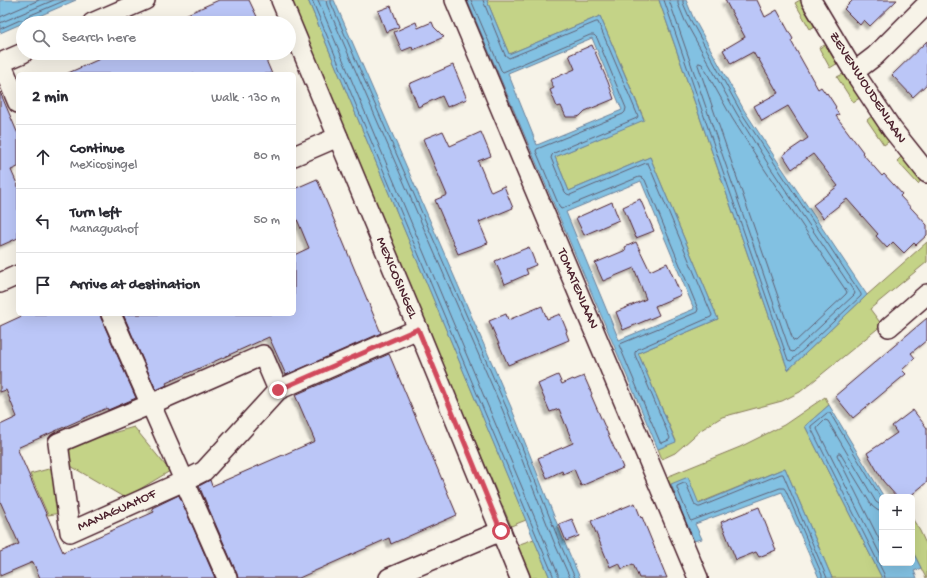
<!DOCTYPE html>
<meta charset="utf-8">
<style>
:root{--surface:#fff;--page:#f7f7f7;--text:#2b2b33;--muted:#7c7c81;--line:#e1e1e2}
body{margin:0;font-family:"Gochi Hand",sans-serif;background:var(--page);color:var(--text)}
.controls{position:absolute;right:12px;bottom:12px;display:grid;overflow:hidden;border-radius:6px;box-shadow:0 4px 16px #0002}
.controls button{width:36px;height:36px;display:grid;place-items:center;padding:0;border:0;border-bottom:1px solid var(--line);background:var(--surface);color:var(--text);font:20px sans-serif}
.stop{position:absolute;width:12px;height:12px;margin:-9px;border:3px solid #d1495b;border-radius:50%;background:#fff}
.stop.end{background:#d1495b;border-color:#fff;box-shadow:0 1px 4px #0008}
.list{margin:0;padding:0;list-style:none}
h2{display:flex;justify-content:space-between;align-items:center;height:52px;margin:0;padding:0 16px;font-size:17px}
h2 small{font-size:13px;font-weight:400;color:var(--muted)}
.list li{display:grid;grid-template-columns:26px 1fr auto;gap:12px;align-items:center;box-sizing:border-box;height:64px;padding:0 16px;border-top:1px solid var(--line)}
.list b{display:block;font-size:15px;white-space:nowrap}
.list p{margin:0;font-size:13px;white-space:nowrap;color:var(--muted)}
.list em{font-size:13px;font-style:normal;color:var(--muted)}
.icon{flex:none;width:22px;height:22px;fill:none;stroke:currentColor;stroke-width:2;stroke-linecap:round;stroke-linejoin:round}
.map{position:relative;flex:none;width:927px;height:578px;overflow:hidden}
.search{position:absolute;background:var(--surface);box-shadow:0 4px 16px #0002;left:16px;top:16px;width:280px;height:44px;display:flex;align-items:center;gap:10px;box-sizing:border-box;padding:0 14px;border-radius:22px;color:var(--muted);font-size:15px}
.panel{position:absolute;background:var(--surface);box-shadow:0 4px 16px #0002;left:16px;top:72px;width:280px;height:244px;border-radius:6px}
.map>svg:first-child{display:block}
</style>
<div class="map">
<svg width="927" height="578" viewBox="0 0 927 578">
<defs>
<filter id="shadow"><feDropShadow dx="-3.5" dy="3.5" stdDeviation="1" flood-color="#0004"/></filter>
</defs>
<rect width="100%" height="100%" fill="#f7f3e8"/>
<filter id="ink" filterUnits="userSpaceOnUse"><feTurbulence type="fractalNoise" baseFrequency=".025" numOctaves="2"/><feDisplacementMap in="SourceGraphic" scale="8" xChannelSelector="R" yChannelSelector="G"/><feConvolveMatrix kernelMatrix="1 2 1 2 8 2 1 2 1" color-interpolation-filters="sRGB"/></filter>
<g filter="url(#ink)">
<g fill="#c4d387" stroke="#877959">
<polygon points="289,0 308,0 526,520 511,526"/>
<polygon points="488,0 659,0 788,370 867,295 927,242 927,262 870,309 882,325 800,392 782,401 722,417 701,430 675,453 662,459 658,449 676,441 638,353 718,319 650,157 569,191 555,157 644,119 600,16 509,54 487,1"/>
<polygon points="800,0 803,0 817,25 810,29 795,3"/>
<polygon points="827,44 838,63 830,68 819,48"/>
<polygon points="845,73 860,98 853,102 837,77"/>
<polygon points="873,115 891,140 884,145 867,120"/>
<polygon points="903,155 923,178 918,184 897,161"/>
<polygon points="825,397 829,405 805,426 882,578 832,578 785,468 697,504 671,484 693,541 689,542 664,478 740,447 784,425"/>
<polygon points="134,427 170,471 125,498 69,465 70,445"/>
<polygon points="52,468 61,513 48,515 30,474"/>
<polygon points="912,518 920,531 927,546 927,578 926,578 912,550"/>
<polygon points="534,539 550,578 531,578 517,545"/>
</g>
<g fill="#82c1e2" stroke="#6c8099" fill-rule="evenodd">
<polygon points="0,0 76,0 0,33"/>
<polygon points="308,0 334,0 511,407 563,539 580,578 550,578"/>
<path d="M467,0H488L487,1L509,54L600,16L644,120L555,157L569,191L650,157L718,319L638,353L676,442L658,449ZM592,38L622,110L537,145L508,73ZM641,181L694,309L619,340L566,212Z"/>
<polygon points="659,0 686,0 693,17 744,110 778,162 867,295 788,370"/>
<polygon points="829,405 884,497 882,497 882,563 912,563 912,550 921,568 914,571 917,578 882,578 805,426"/>
<polygon points="785,468 832,578 819,578 782,492 695,524 702,539 693,541 671,484 688,477 699,504"/>
</g>
<g fill="none" stroke-linecap="round" stroke-linejoin="round">
<g stroke="#606074" stroke-width="1">
<polyline points="312,0 537,537 553,575 553,578"/>
<polyline points="318,0 542,535 558,574 558,578"/>
<polyline points="326,0 327,5 503,411 554,542 570,578"/>
<polyline points="331,0 331,3 507,409 559,541 575,578"/>
<polyline points="471,0 501,70 503,72 590,35 594,35 597,38 626,108 625,112 623,114 537,149 536,151 560,208 561,209 639,177 643,178 645,180 698,309 697,312 695,313 620,344 619,345 660,442 662,443 669,440 670,438 635,355 635,352 638,349 711,317 712,315 648,163 646,163 570,195 567,194 565,192 551,158 552,155 554,153 637,118 638,116 598,22 596,22 509,58 505,55 484,3 483,0"/>
<polyline points="664,0 788,360 791,361 861,296 861,294 775,164 741,112 690,19 683,3 683,0"/>
<polyline points="669,0 790,351 793,352 854,295 855,293 770,167 737,114 685,21 678,4 678,0"/>
<polyline points="0,17 39,0"/>
<polyline points="0,23 54,0"/>
<polyline points="0,29 20,20 23,20 26,17 66,0"/>
<polygon points="699,63 702,64 732,118 765,170 847,292 846,294 796,341 793,340 698,65"/>
<polyline points="882,500 830,413 827,413 811,426 811,428 884,574 885,578"/>
<polyline points="882,506 876,502 828,421 825,420 818,427 817,429 882,558"/>
<polyline points="882,512 877,510 872,506 840,453 838,453 837,455 882,545"/>
<polyline points="822,578 822,575 786,491 784,488 780,488 691,521 690,520 677,488 677,486 684,483 686,483 695,505 698,507 700,507 781,474 783,474 827,578"/>
</g>
</g>
<g fill="#bbc6f7" stroke="#4a1f2b" filter="url(#shadow)">
<polygon points="219,0 249,0 260,23 167,23"/>
<polygon points="725,0 757,0 765,17 777,10 793,39 791,41 818,89 821,87 826,94 827,93 836,107 835,108 839,115 836,116 863,152 862,153 882,176 884,174 902,194 900,196 927,225 927,235 916,245 914,243 904,253 893,242 887,248 876,236 878,234 847,199 823,218 818,211 813,205 838,186 813,154 792,169 783,155 808,138 788,106 762,121 754,106 778,93 758,58 757,59 753,52 731,64 723,50 745,37"/>
<polygon points="853,0 897,0 870,26 864,20 860,25 844,9"/>
<polygon points="391,6 399,27 386,32 378,11"/>
<polygon points="416,22 418,28 432,22 434,27 444,37 413,50 412,47 402,51 394,32"/>
<polygon points="927,41 927,84 913,97 892,75"/>
<polygon points="592,45 608,82 614,99 585,111 580,116 577,117 566,117 561,106 557,107 550,90 554,88 550,80 575,69 569,55"/>
<polygon points="113,53 263,53 272,74 66,74"/>
<polygon points="453,65 467,99 447,107 442,96 418,107 409,84"/>
<polygon points="0,92 18,134 18,167 11,170 18,186 18,238 0,246"/>
<polygon points="443,131 450,146 481,132 491,156 478,161 491,192 504,186 513,208 479,222 488,243 458,254 435,200 447,195 423,139"/>
<polygon points="317,179 381,333 286,375 269,337 166,383 167,385 156,390 123,314 294,314 294,255 309,248 294,212 294,189"/>
<polygon points="640,199 654,231 636,238 623,207"/>
<polygon points="612,202 619,220 584,235 576,218"/>
<polygon points="636,242 650,271 667,263 681,295 655,306 659,315 623,330 616,312 646,299 634,268 603,281 595,263 626,250 625,247"/>
<polygon points="529,247 536,265 526,269 528,274 505,284 495,261"/>
<polygon points="542,306 547,319 560,314 567,331 566,332 569,340 508,365 489,321 506,314 508,320"/>
<polygon points="26,314 100,314 101,318 136,398 108,410 107,408 17,448 63,552 154,512 152,508 179,495 215,578 40,578 33,562 0,576 0,552 19,544 0,501 0,425 17,417 6,390 0,392 0,326"/>
<polygon points="927,318 927,340 911,353 915,358 902,370 906,374 853,418 835,396"/>
<polygon points="389,354 457,515 391,544 389,538 299,578 238,578 237,574 199,486 210,480 212,486 315,441 295,395"/>
<polygon points="558,375 562,384 573,379 574,380 584,376 592,394 591,395 615,450 616,450 623,468 581,486 574,469 563,474 562,471 547,478 538,458 573,443 559,409 550,412 538,384"/>
<polygon points="913,410 927,428 927,482 909,497 897,497 883,481 867,453 897,433 892,426"/>
<polygon points="635,503 641,518 642,517 667,578 639,578 633,564 622,569 619,563 610,567 591,521"/>
<polygon points="759,507 776,550 759,557 756,552 736,560 721,522"/>
<polygon points="572,519 579,536 566,541 559,524"/>
</g>
<g fill="none" stroke-linecap="round" stroke-linejoin="round">
<g stroke="#4a1f2b" stroke-width="22">
<g id="minor">
<polyline points="281,0 418,329 520,578"/>
<polyline points="455,0 698,578"/>
<polyline points="811,0 854,72 892,129 927,173"/>
<polyline points="92,23 145,0"/>
<polyline points="0,63 23,53"/>
<polyline points="1,63 18,103"/>
<polyline points="854,72 875,56 927,4"/>
<polyline points="294,156 338,137"/>
<polyline points="0,283 18,275"/>
<polyline points="111,314 227,578"/>
<polyline points="889,327 927,294"/>
<polygon points="263,355 278,390 204,471 184,481 70,532 58,443 151,404"/>
<polyline points="278,390 418,329"/>
<polyline points="389,578 501,531"/>
</g>
</g>
<use href="#minor" stroke="#f7f3e8" stroke-width="19"/>
</g>
</g>
<g fill="none" stroke-linecap="round" stroke-linejoin="round" filter="url(#ink)">
<polyline stroke="#d1495b" stroke-width="5" points="278,390 418,329 501,531"/>
</g>
<g text-anchor="middle" dominant-baseline="central" stroke-width="3" stroke-linejoin="round" paint-order="stroke">
<g font-size="14" fill="#4a1f2b" stroke="#f7f3e8">
<text transform="translate(867 88) rotate(57)">ZEVENWOUDENLAAN</text>
<text transform="translate(396 278) rotate(67)">MEXICOSINGEL</text>
<text transform="translate(577 289) rotate(67)">TOMATENLAAN</text>
<text transform="translate(117 511) rotate(-24)">MANAGUAHOF</text>
</g>
</g>
</svg>
<div class="controls">
<button>+</button>
<button>−</button>
</div>
<div class="stop" style="left:501px;top:531px"></div>
<div class="stop end" style="left:278px;top:390px"></div>
<div class="search"><svg class="icon" aria-label="search" viewBox="0 0 24 24"><circle cx="10" cy="10" r="6"/><path d="M15 15l6 6"/></svg>Search here</div>
<section class="panel">
<h2>2 min<small>Walk · 130 m</small></h2>
<ul class="list">
<li><svg class="icon" aria-label="ahead" viewBox="0 0 24 24"><path d="M12 20V5M6 11l6-6 6 6"/></svg><div><b>Continue</b><p>Mexicosingel</p></div><em>80 m</em></li>
<li><svg class="icon" aria-label="left" viewBox="0 0 24 24"><path d="M17 20v-9H6M10 6l-5 5 5 5"/></svg><div><b>Turn left</b><p>Managuahof</p></div><em>50 m</em></li>
<li><svg class="icon" aria-label="arrive" viewBox="0 0 24 24"><path d="M6 21V4h12l-3 4 3 4H6"/></svg><div><b>Arrive at destination</b></div></li>
</ul>
</section>
</div>
